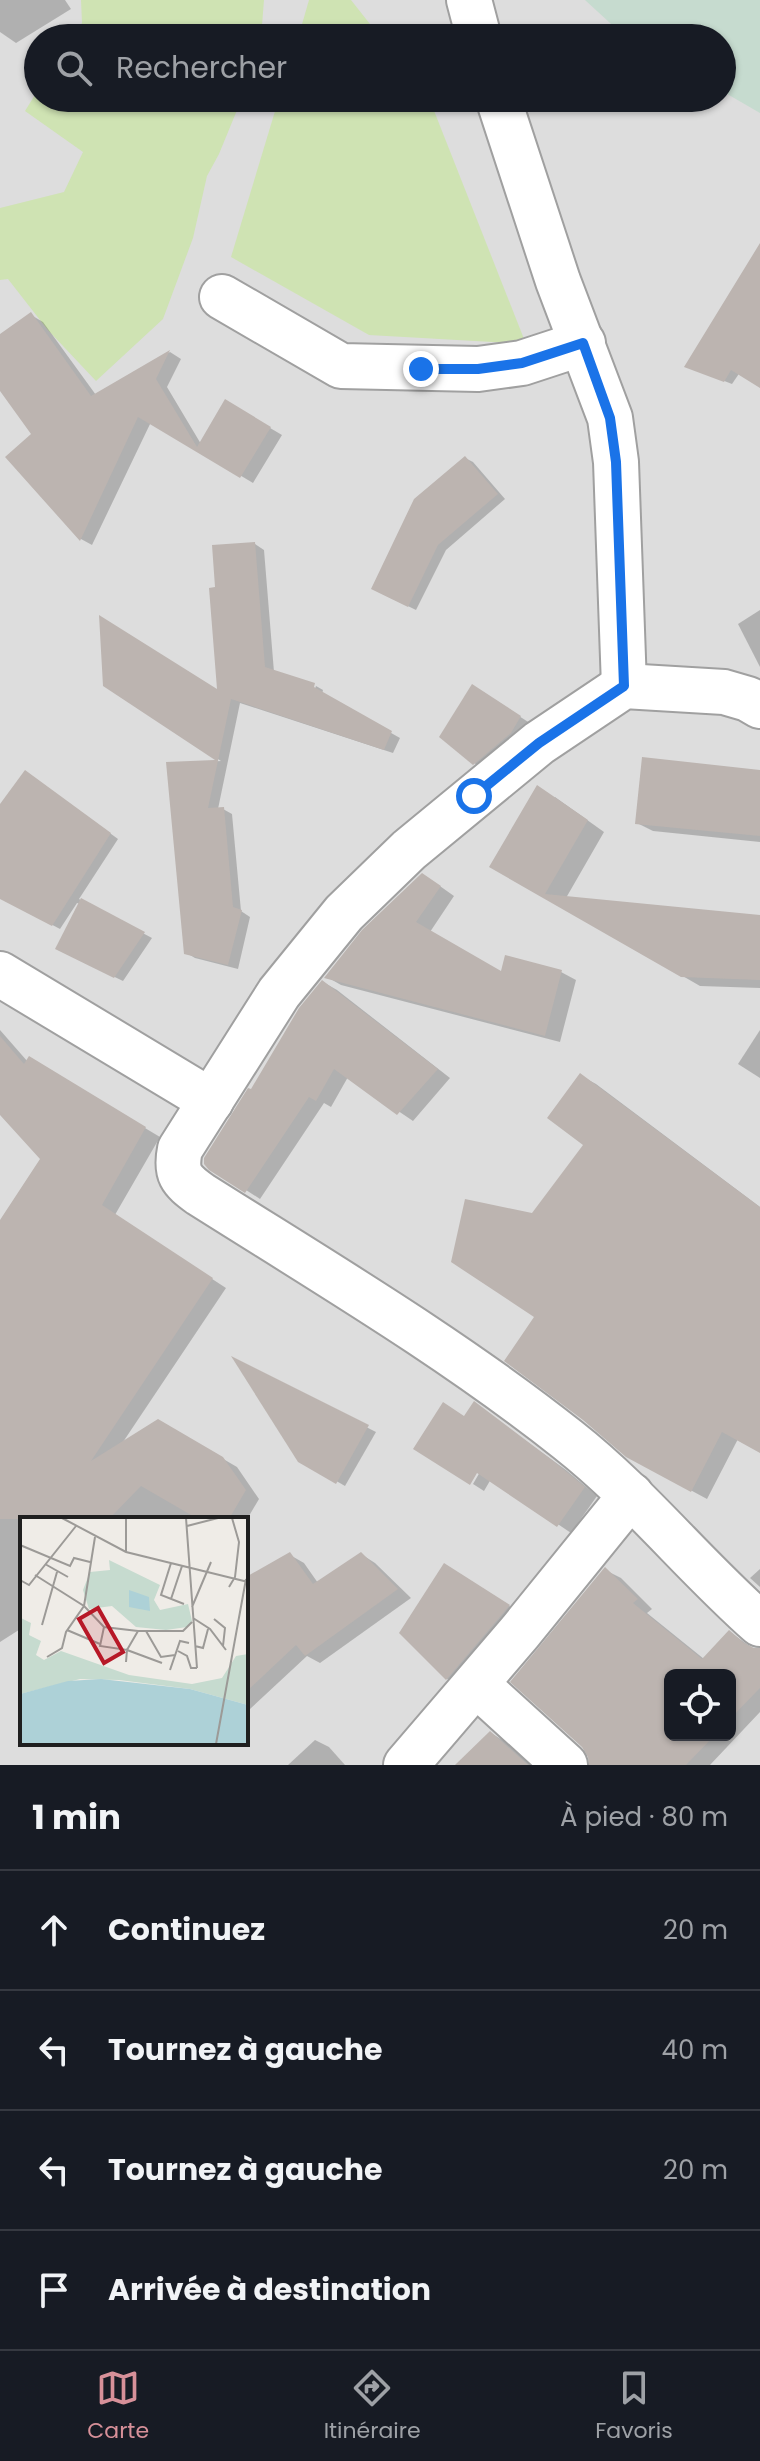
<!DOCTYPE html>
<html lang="fr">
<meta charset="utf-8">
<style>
:root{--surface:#171b24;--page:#20242c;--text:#f1f3f6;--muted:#9ea1a6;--line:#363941;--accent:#d79099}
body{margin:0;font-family:Poppins,sans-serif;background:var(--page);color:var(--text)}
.controls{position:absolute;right:24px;bottom:24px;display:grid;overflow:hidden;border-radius:12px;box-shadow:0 2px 6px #0004}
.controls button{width:72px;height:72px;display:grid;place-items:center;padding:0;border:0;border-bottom:2px solid var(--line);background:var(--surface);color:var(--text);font:40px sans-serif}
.stop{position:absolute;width:24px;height:24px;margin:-18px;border:6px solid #1a73e8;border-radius:50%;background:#fff}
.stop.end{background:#1a73e8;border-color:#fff;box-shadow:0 2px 8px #0008}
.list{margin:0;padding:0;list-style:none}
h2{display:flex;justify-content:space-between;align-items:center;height:104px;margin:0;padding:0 32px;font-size:34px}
h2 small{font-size:26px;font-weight:400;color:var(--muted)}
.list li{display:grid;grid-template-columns:52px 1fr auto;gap:24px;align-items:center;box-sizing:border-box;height:120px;padding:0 32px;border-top:2px solid var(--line)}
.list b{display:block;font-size:30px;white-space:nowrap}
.list em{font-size:26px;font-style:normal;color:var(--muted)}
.icon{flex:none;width:44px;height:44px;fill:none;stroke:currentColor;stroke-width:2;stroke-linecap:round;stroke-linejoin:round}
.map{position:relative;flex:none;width:760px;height:1765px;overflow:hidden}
.search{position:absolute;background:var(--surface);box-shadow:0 2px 6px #0004;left:24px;right:24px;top:24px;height:88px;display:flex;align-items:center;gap:20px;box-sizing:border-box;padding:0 28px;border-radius:44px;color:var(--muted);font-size:30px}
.sheet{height:584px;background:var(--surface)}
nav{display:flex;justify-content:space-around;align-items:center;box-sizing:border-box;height:112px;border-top:2px solid var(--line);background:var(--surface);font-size:22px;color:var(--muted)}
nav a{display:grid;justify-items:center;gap:4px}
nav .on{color:var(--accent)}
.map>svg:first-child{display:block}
</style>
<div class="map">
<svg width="760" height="1765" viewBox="0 0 760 1765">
<rect width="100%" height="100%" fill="#efece7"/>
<path fill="#ddd" fill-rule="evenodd" d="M0,0H760V1765H0ZM38,38H722V98H38ZM22,1519H246V1743H22ZM670,1675H730V1735H670Z"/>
<g fill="#cfe3b3">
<polygon points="81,0 264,0 261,38 72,38 82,23"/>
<polygon points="309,0 351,0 381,38 298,38"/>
<polygon points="38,90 38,98 242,98 219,154 207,176 193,238 163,319 96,381 47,329 8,279 0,280 0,208 64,192 83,152 25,111"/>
<polygon points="279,98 429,98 526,344 369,335 231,257"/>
</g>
<polygon fill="#c6dbcf" points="585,0 760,0 760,113 722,91 722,38 629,38 621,33"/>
<g fill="#0003" fill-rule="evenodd">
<polygon points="0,0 65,0 71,9 16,43 0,32"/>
<polygon points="31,315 43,322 96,395 170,352 181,359 167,387 201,444 226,402 282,435 253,483 151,422 92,545 81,539 8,457 34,434 0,387 0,337"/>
<polygon points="755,350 732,384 686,366"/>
<polygon points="465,458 473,462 505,499 446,550 416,610 381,593"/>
<polygon points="255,544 264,550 274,672 312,697 316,686 323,690 322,694 400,738 393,753 240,703 218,809 223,809 232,814 241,911 250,917 238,969 195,958 185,952 169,764 221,761 105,685 219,692 217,589"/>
<polygon points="760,610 760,667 738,624"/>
<polygon points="488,696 536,727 490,772 474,763"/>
<polygon points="760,772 760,842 653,831 637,823"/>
<polygon points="33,777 118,839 79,899 152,938 123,981 65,953 80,904 77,903 60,929 0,897 0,808"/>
<polygon points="555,797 604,832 566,898 760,917 760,988 700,986 492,866"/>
<polygon points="437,884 454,896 430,932 502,974 561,972 576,980 560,1042 341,985 327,977"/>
<polygon points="323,982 337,990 450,1078 413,1121 348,1077 331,1107 324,1103 260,1199 206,1164"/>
<polygon points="0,1030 28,1062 30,1059 160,1137 112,1220 0,1303 0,1224 43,1159 0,1114"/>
<polygon points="760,1030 760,1078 738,1064"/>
<polygon points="581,1076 596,1084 760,1207 760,1451 738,1439 707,1499 644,1465 537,1317 533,1215 586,1145"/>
<polygon points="154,1241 226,1288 121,1445 158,1421 237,1467 259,1499 246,1521 246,1519 199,1519 197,1516 195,1519 22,1519 22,1628 0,1642 0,1381"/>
<polygon points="236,1361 376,1432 345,1486 300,1460"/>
<polygon points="475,1404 566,1470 597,1496 571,1533 491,1479 484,1491 473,1484 484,1465 465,1418"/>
<polygon points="361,1554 375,1563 411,1598 320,1663 307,1656 250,1709 246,1706 246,1596 290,1555 304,1563 318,1583"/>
<polygon points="760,1569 760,1587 750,1578"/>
<path d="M605,1570L621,1578L652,1609L647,1613L704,1659L730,1632L755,1650H760V1712L710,1765H591ZM670,1675H730V1735H670Z"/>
<polygon points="458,1574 522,1614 460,1686 447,1679"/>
<polygon points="491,1733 504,1741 530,1765 458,1765"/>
<polygon points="315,1740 329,1747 345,1765 288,1765"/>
</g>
<g fill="#bcb4b0">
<polygon points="760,243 760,388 731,370 724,382 684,367"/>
<polygon points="31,312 91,396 170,350 156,379 197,447 225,399 271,427 240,478 138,417 80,541 5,457 31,434 0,391 0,334"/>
<polygon points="465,456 498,494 438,545 408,607 371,589 414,499"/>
<polygon points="255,542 265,667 315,683 314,687 392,731 384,750 231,699 208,808 224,807 233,907 242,910 228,965 184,954 166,762 215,760 103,686 99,615 217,689 209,588 215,587 212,545"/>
<polygon points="472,684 521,716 511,733 473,765 439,737"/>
<polygon points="642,757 760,770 760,836 635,824"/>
<polygon points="25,770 111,833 52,926 0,899 0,804"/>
<polygon points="537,785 588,820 545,894 760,915 760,980 681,977 489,867"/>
<polygon points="422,873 441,886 416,922 501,971 505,955 562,970 545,1036 324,978 362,930"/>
<polygon points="81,898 145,932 114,978 55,949"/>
<polygon points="322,980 438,1069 397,1115 334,1069 316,1101 309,1097 245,1193 209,1170 204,1164 204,1158 248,1088 251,1089 299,1008"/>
<polygon points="0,1036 24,1064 29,1056 146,1127 102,1205 213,1278 91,1461 158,1419 223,1457 246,1490 229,1519 198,1519 141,1486 109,1519 0,1519 0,1220 40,1159 0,1115"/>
<polygon points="580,1073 760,1207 760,1453 722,1432 691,1492 626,1457 583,1420 504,1361 534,1317 451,1262 465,1199 532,1213 583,1145 547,1118"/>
<polygon points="231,1356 369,1425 336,1484 298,1462"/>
<polygon points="474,1401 552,1460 585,1487 557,1527 477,1473 470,1485 413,1449 443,1402 464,1416"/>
<polygon points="290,1552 313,1584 361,1552 398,1589 305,1656 296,1645 246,1692 246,1577"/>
<polygon points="444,1563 510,1605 446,1680 399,1633"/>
<polygon points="605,1567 638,1599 633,1603 702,1659 729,1630 744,1643 754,1648 760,1648 760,1688 730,1719 730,1675 670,1675 670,1735 715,1735 686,1765 589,1765 588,1757 582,1747 510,1682"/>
<polygon points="490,1731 528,1765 455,1765"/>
</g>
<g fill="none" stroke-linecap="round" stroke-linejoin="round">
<g stroke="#a0a0a0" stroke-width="48">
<g id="minor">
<polyline points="469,0 479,38"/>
<polyline points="498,98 558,281 610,418 616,462 624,686"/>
<polyline points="222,297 341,366 478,369 522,363 583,343"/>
<path d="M760,706L748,699L724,692L624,686L539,743L409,850L344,913L279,993L180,1149C175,1174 181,1180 200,1194C325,1273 452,1348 568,1440C638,1495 693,1565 760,1624"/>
<polyline points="0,974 211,1101"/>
<polyline points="476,1684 565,1765"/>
<polyline points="406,1765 520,1632 631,1495"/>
</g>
</g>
<use href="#minor" stroke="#fff" stroke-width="44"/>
</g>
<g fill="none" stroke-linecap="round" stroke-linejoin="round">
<polyline stroke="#1a73e8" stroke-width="10" points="421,369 478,369 522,363 583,343 610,418 616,462 624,686 539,743 474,796"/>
</g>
<g transform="translate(20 1517)">
<rect width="228" height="228" fill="#efece7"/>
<path d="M89,43L140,68L134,83L140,93L168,87L172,104L167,110L146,113L116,110L92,89L69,92L63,73L70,55L90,53ZM1,101L11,106L9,118L21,124L16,138L24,143L41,134L109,158L172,167L202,161L216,139L228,137V188L170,172L99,163L60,162L0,177Z" fill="#c6dbcf"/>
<path d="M109,73L129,80L130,94L109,90ZM81,162L170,172L228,188V227H0V177L48,164Z" fill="#add1d7"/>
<path fill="none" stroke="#9c9a97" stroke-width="2" d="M42,1L106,35L228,65M166,1L177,151M167,9L198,1M75,20L64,89L84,110L118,114M0,28L50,49L54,41L70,45M106,35V1M151,46L141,78L164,87M25,47L48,60M15,58L64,89L46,115L42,131L27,140M0,63L9,68L56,9M209,70L215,60L219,25L212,1M151,82L162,49M172,90L191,45M173,101L190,112L206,133M194,102L205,111L203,129M22,108L37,55M84,110L80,129L107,133L118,114H163L172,105M47,113L80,127M126,114L141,140L155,138M175,129L183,131L188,112M158,134L167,139L171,151H177M106,145L107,133L142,146M150,153L160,124L169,126M196,227L226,62"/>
<path fill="#b71827" fill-opacity="0.15" stroke="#b71827" stroke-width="4" d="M78,91L103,135L84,146L59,102Z"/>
<rect width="228" height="228" fill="none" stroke="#1f1f1f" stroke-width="4"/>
</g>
</svg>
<div class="controls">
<button><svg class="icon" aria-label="locate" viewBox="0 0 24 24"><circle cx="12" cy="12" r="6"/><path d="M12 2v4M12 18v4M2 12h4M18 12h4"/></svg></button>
</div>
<div class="stop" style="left:474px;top:796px"></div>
<div class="stop end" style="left:421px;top:369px"></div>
<div class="search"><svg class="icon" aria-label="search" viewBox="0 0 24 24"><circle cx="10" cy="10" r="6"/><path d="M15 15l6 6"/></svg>Rechercher</div>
</div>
<section class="sheet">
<h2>1 min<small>À pied · 80 m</small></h2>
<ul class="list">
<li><svg class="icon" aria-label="ahead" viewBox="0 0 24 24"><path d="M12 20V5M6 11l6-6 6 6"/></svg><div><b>Continuez</b></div><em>20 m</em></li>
<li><svg class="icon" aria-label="left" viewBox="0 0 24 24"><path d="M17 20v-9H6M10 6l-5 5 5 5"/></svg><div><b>Tournez à gauche</b></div><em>40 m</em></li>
<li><svg class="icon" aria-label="left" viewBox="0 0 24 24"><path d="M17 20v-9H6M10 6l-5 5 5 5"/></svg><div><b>Tournez à gauche</b></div><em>20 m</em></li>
<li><svg class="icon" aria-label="arrive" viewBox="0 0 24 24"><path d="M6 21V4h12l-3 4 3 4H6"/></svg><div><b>Arrivée à destination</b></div></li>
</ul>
</section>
<nav>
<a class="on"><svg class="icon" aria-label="map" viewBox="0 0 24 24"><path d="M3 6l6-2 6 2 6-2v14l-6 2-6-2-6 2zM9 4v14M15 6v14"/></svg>Carte</a>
<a><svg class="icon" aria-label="directions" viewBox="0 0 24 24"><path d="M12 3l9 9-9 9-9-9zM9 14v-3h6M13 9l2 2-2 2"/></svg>Itinéraire</a>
<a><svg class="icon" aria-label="saved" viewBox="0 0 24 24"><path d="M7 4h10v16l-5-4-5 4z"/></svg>Favoris</a>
</nav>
